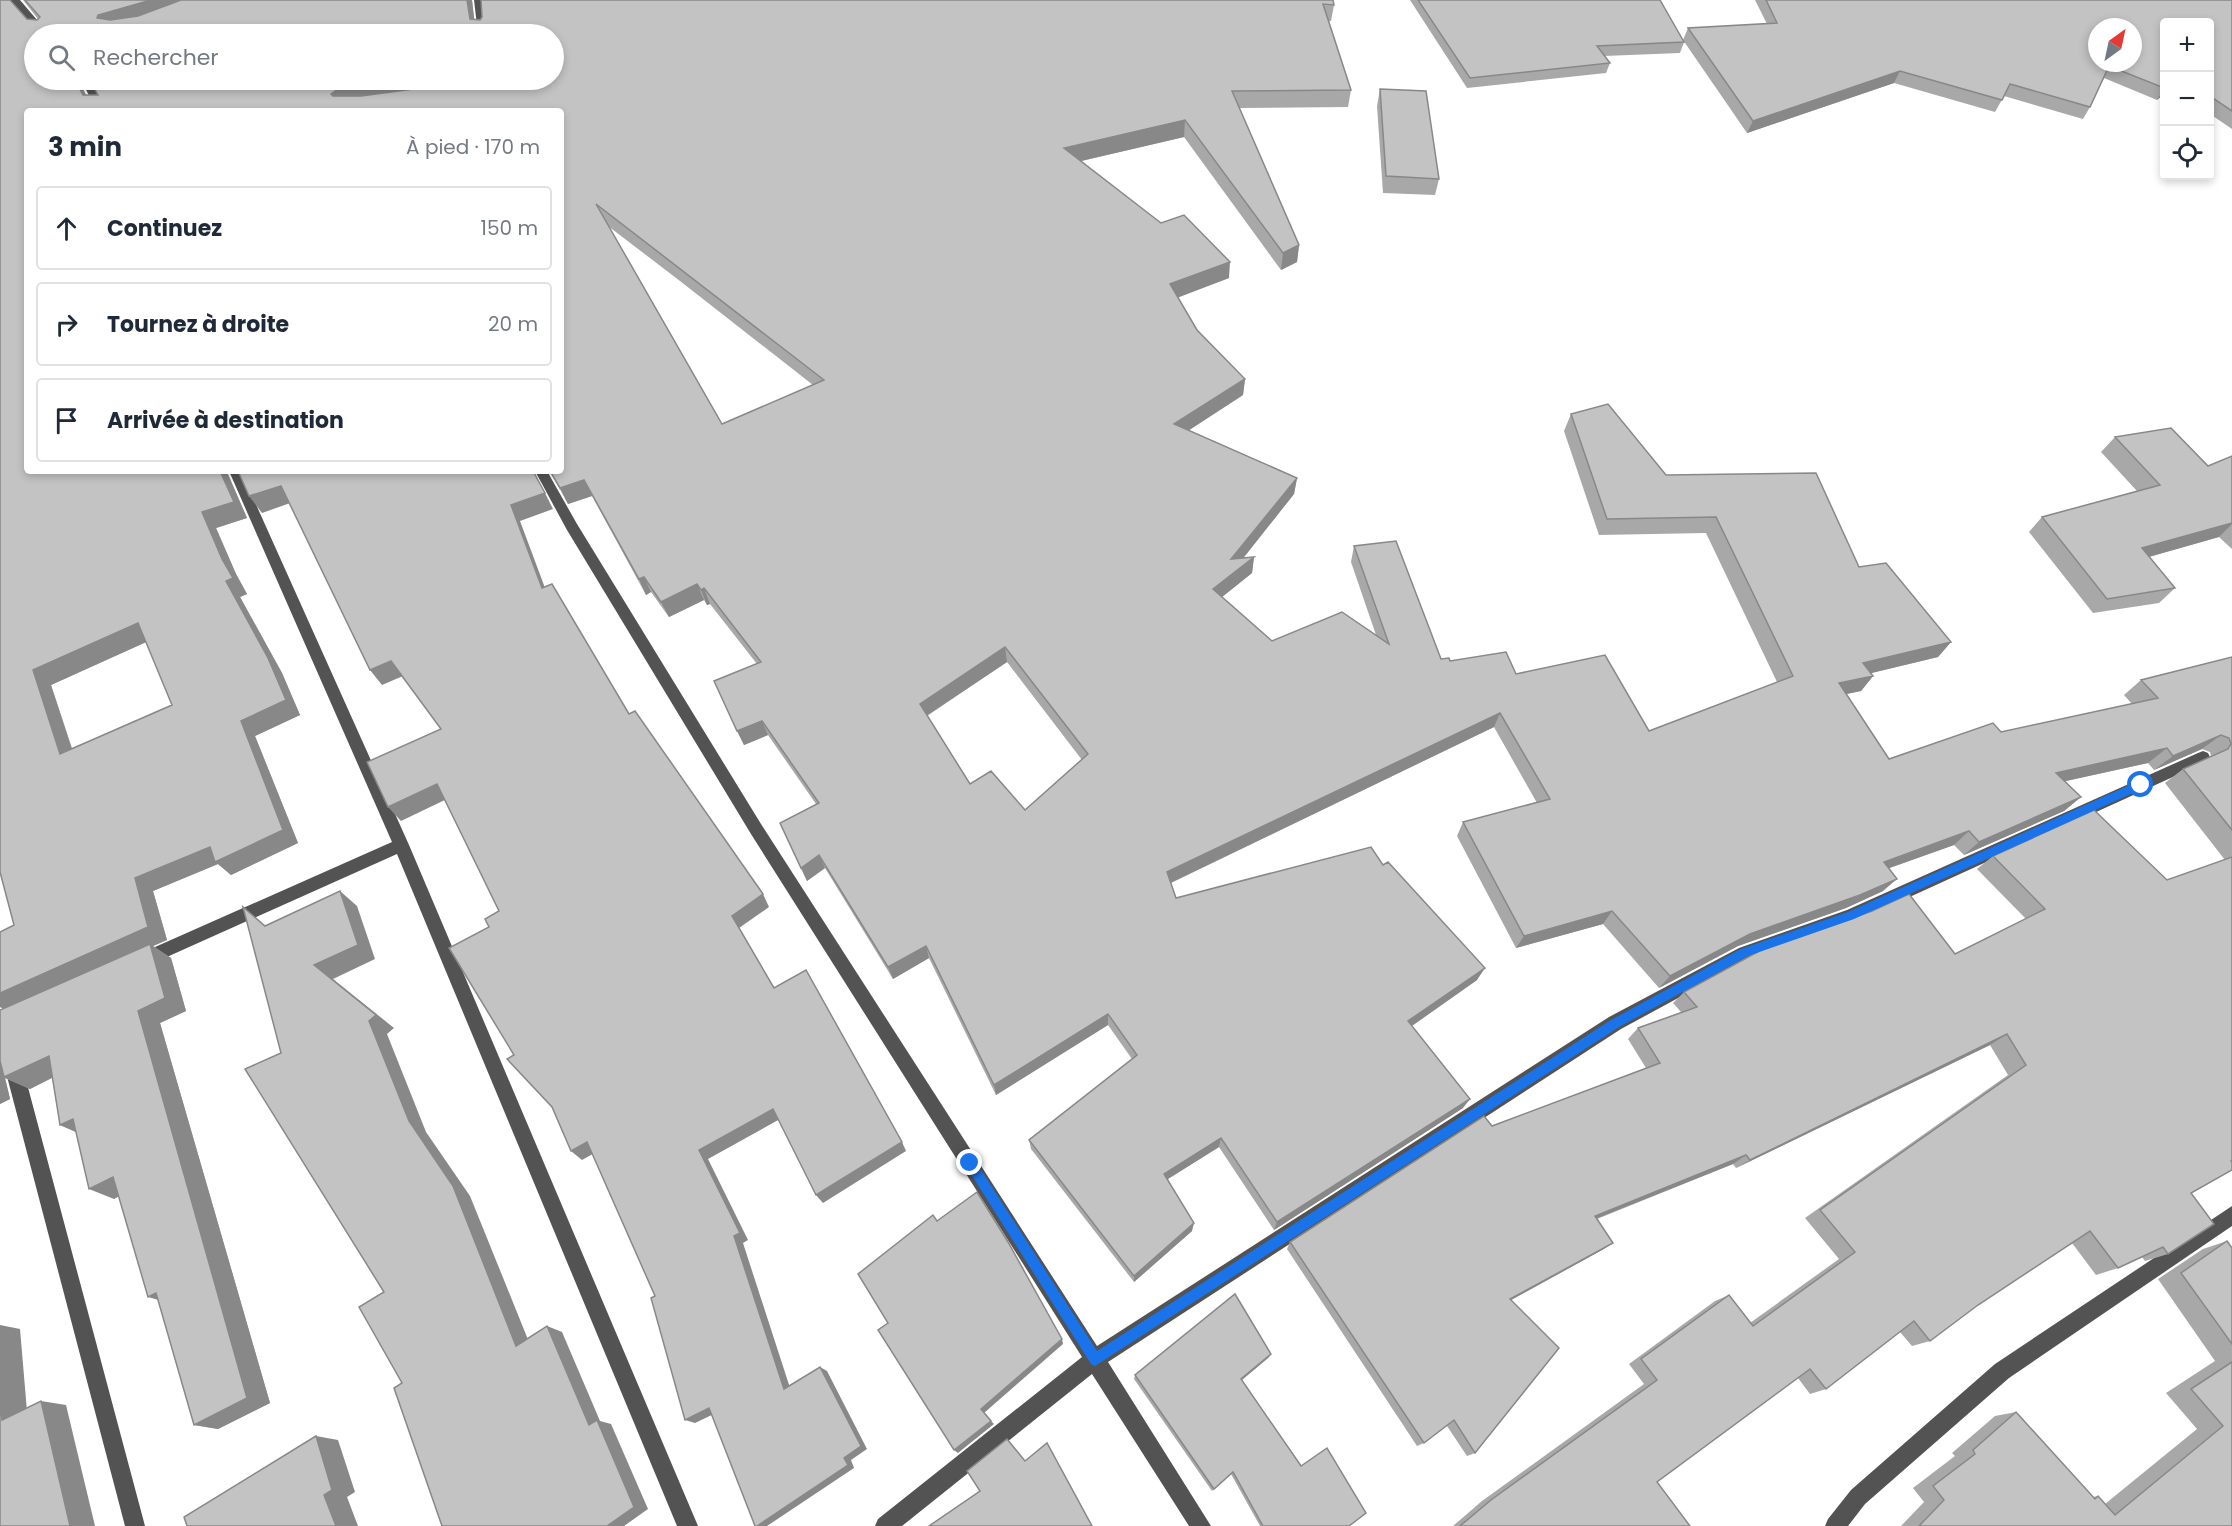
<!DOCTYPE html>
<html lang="fr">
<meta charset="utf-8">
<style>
:root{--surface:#fff;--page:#f2f2f3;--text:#1f2937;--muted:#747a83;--line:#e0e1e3}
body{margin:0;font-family:Poppins,sans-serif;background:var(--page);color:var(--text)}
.controls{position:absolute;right:18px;top:18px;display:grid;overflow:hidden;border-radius:6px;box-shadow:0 3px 9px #0003}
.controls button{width:54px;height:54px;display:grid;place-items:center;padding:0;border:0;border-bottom:2px solid var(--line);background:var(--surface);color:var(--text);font:30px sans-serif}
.compass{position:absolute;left:2088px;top:18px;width:54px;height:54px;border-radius:50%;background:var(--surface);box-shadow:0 3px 9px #0003;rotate:33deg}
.stop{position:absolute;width:18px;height:18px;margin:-14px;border:4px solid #1a73e8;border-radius:50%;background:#fff}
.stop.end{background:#1a73e8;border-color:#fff;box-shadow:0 2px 6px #0008}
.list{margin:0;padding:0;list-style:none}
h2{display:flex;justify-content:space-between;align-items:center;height:78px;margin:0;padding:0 24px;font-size:26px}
h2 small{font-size:20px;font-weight:400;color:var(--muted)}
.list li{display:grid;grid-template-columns:39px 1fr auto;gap:18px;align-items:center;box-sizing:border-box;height:84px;margin:0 12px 12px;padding:0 12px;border:2px solid var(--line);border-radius:6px}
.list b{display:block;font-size:22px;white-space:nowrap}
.list em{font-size:20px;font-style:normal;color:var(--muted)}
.icon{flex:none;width:33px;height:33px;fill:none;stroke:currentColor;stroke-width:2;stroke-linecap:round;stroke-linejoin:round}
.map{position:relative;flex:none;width:2232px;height:1526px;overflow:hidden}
.search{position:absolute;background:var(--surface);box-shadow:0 3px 9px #0003;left:24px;top:24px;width:540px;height:66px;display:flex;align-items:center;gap:15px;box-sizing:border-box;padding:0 21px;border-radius:33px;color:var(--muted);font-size:22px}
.panel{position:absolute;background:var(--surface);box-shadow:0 3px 9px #0003;left:24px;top:108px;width:540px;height:366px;border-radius:6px}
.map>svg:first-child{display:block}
</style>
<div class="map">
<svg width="2232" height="1526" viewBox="0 0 2232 1526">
<rect width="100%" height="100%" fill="#fff"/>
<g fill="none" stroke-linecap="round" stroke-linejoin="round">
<g fill="#535353" fill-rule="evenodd">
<polygon points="10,0 20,0 49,34 40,34"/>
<polygon points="474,0 484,0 487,34 478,34"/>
<polygon points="81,80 90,80 107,111 97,111"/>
<polygon points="229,471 241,471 409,845 698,1526 677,1526 397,854 149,965 143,968 137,965 135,960 137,955 392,842"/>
<polygon points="535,471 547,471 577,524 761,824 1097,1346 1609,1017 1739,948 1847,910 2198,753 2203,751 2208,753 2210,757 2208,761 1857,921 1750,959 1621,1029 1108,1362 1211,1526 1189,1526 1092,1374 902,1526 875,1526 878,1519 1082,1357 751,834 567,530"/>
<polygon points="13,1057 19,1059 22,1065 145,1526 125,1526 4,1065 7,1059"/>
<polygon points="2232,1206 2232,1226 2009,1378 1865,1504 1848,1526 1825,1526 1828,1519 1851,1490 1995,1364"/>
</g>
</g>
<g fill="#a8a8a8" fill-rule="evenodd">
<path d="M23,0H472L474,19L1334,5L1331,21H1329L1351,90L1348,107L1239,108L1299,245L1297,262L1281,270L1184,137L1081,161L1229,278L1178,297L1197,330L1245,379L1243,395L1189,430L1297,478L1294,494L1243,558L1254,557L1252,573L1222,597L1272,641L1376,635L1351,562L1354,546L1441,659L1516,674L1649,731L1777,682L1706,533L1599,535L1564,431L1571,414L1666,475L1859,567L1951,642L1938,657L1871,673L1873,676L1861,691L1846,694L1889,759L2001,732L2132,704L2124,695L2141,680L2232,657V1160L2191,1193L2168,1254L2145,1261L2142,1257L2118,1268L2096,1275L2072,1243L1978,1305L1930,1341L1912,1346L1900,1332L1826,1389L1810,1394L1798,1378L1657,1482L1690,1526H1453L1482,1501L1644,1384L1629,1364L1715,1301L1729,1295L1750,1323L1839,1259L1805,1218L2008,1075L1990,1045L1736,1168L1733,1164L1597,1219L1613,1243L1602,1250L1511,1300L1475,1453L1467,1456L1447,1426L1424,1443L1417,1446L1287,1249L1290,1242L1492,1126L1646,1068L1628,1039L1638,1028L1681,1012L1673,1003L1684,992L1955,954L2026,919L1977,869L1993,856L2167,880L2225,860L2165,783L2183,769L2211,756L2210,752L2202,749L2154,770L2148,763L2065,781L2081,797L2064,811L1964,855L1954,845L1889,868L1883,891L1846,908L1738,946L1659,988L1603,924L1516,948L1457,836L1463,822L1537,803L1494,727L1171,883L1176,898L1383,865L1477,980L1412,1026L1463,1108L1274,1230L1219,1147L1168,1179L1192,1231L1134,1282L1031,1149L1029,1140L1132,1059L1108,1025L996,1095L929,958L893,979L825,868L807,881L780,823L816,804L768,735L744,745L714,681L757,664L710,604L707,605L704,600L669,617L651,592L646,595L592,496L568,504L550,471H561V111L27,471L227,472L247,518L216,528L236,574L247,594L240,597L282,673L300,715L255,736L298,843L231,875L218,864L153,891L167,940L153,946L171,958L186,1011L160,1023L270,1403L218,1429L194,1425L158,1300L119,1196L114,1199L76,1132L60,1125L52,1078L30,1089L5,1078L10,1099L0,1104L4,1009L0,1007V932L14,925L27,19L37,20L38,19ZM34,34H554V80L86,95L79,81V80H34ZM608,226L680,281L813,385L722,424ZM146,642L172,705L72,748L51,685ZM1007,662L1082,760L1025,810L970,784L927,716Z"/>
<polygon points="1410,0 1418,0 1684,42 1680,53 1604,56 1610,63 1606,73 1467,88"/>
<polygon points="1755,0 2232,0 2232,129 2210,114 2210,22 2164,22 2164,94 2157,100 2104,78 2090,107 2083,119 2004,96 1995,112 1894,83 1747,133 1683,40 1688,28 1767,24"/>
<polygon points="1380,89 1439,179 1435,195 1383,193 1377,106"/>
<polygon points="2115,437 2208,466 2232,456 2232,549 2219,537 2149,557 2175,588 2159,603 2093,613 2029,532 2042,517 2137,491 2101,452"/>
<polygon points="2227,1241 2232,1248 2232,1526 1901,1526 1924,1502 1913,1488 1955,1456 1952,1453 1995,1416 2016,1412 2093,1497 2098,1496 2105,1504 2197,1429 2166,1393 2215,1361 2158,1279 2203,1249"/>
<polygon points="1271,1354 1268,1358 1242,1380 1301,1465 1349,1526 1260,1526 1231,1474 1212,1491 1134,1379 1135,1375"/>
</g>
<g fill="#888">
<polygon points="151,0 195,0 109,32 97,18 98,15"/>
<polygon points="467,0 472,0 476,34 470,19"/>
<polygon points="1900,71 1894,83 1747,133 1753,121"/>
<polygon points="75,80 79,80 79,81 94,111 83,95"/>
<polygon points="408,80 488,80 340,111 331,94 338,89"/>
<polygon points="2164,89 2164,94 2157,100"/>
<polygon points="1185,120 1184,137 1064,165 1064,148"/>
<polygon points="1299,245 1297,262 1281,270 1283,253"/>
<polygon points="1230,262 1229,278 1169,301 1170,284"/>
<polygon points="1245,379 1243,395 1174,440 1174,424"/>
<polygon points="220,471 228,471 227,472 247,518 216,528 236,574 247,594 240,597 282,673 300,715 255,736 298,843 231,875 218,864 153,891 167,940 153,946 171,958 186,1011 160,1023 270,1403 218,1429 194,1425 138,1011 7,1010 0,1007 0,993 135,878 241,721 226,581 222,559 202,512"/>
<polygon points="1297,478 1294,494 1230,575 1231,559"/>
<polygon points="584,480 592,496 568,504 560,488"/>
<polygon points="281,486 293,502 262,513 249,496"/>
<polygon points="545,493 553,509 520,521 551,604 542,588 511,505"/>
<polygon points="2232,523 2232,524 2219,537 2127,563 2142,548"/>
<polygon points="1254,557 1252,573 1212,605 1213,589"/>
<polygon points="644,577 651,592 646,595 639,579"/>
<polygon points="697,584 704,600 669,617 661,602"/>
<polygon points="704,588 710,604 707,605 701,590"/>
<polygon points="138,623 153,639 51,685 78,768 60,754 33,670"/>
<polygon points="1951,642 1938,657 1851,678 1863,663"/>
<polygon points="1005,647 1007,662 923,718 920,704"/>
<polygon points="391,661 403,676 382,685 370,670"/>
<polygon points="1873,676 1861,691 1827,698 1839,683"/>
<polygon points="1500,713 1494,727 1166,885 1167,872"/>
<polygon points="762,721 768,735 744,745 737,731"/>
<polygon points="2221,735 2202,749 2154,770 2173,756"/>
<polygon points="2167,748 2148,763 2039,787 2056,773"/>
<polygon points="437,784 449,798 401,821 388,807"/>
<polygon points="2081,797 2064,811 1964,855 1979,842"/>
<polygon points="1969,831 1954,845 1870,875 1884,862"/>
<polygon points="819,855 825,868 807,881 801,868"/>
<polygon points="1897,879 1883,891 1846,908 1738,946 1659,988 1670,976 1750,934"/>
<polygon points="340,891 357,906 375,959 333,979 394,1028 387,1034 426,1132 470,1196 533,1352 516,1346 409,1121 314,965"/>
<polygon points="763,894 769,907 739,928 732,916"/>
<polygon points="1612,911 1603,924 1516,948 1524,936"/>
<polygon points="926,946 929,958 893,979 888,967"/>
<polygon points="1485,968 1477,980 1403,1032 1408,1021"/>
<polygon points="1108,1014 1108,1025 996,1095 994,1085"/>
<polygon points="2007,1034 1990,1045 1736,1168 1750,1160"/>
<polygon points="49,1056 73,1067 30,1089 5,1078 10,1099 0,1104 0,1059"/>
<polygon points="1470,1099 1463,1108 1274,1230 1277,1222"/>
<polygon points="773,1109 780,1119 708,1159 748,1240 743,1243 792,1394 784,1389 699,1150"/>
<polygon points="73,1119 85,1136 60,1125"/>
<polygon points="1221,1138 1219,1147 1163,1182 1164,1174"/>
<polygon points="587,1142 598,1151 582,1160 571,1151"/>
<polygon points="902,1142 906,1151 823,1203 816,1195"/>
<polygon points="1746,1155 1733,1164 1585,1223 1595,1216"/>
<polygon points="113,1177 137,1186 114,1199 89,1189"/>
<polygon points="1194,1223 1192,1231 1134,1282 1134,1276"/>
<polygon points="1613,1243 1602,1250 1502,1305 1510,1299"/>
<polygon points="156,1293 173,1304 148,1297"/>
<polygon points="0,1325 20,1329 28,1423 2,1420 0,1396"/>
<polygon points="547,1326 562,1332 600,1421 611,1424 648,1509 624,1526 607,1526 589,1425"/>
<polygon points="1062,1339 1063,1344 984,1413 981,1409"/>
<polygon points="1271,1354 1268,1358 1238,1383 1241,1379"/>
<polygon points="820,1367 827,1371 867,1449 851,1460 854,1468 767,1526 757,1526 844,1458"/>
<polygon points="41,1401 66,1405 95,1526 70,1526"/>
<polygon points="709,1408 718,1412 695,1423 685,1420"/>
<polygon points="991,1421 994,1424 958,1453 954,1450"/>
<polygon points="316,1436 338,1440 355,1492 347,1497 358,1526 336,1526 324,1495"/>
</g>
<g fill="#c3c3c3" stroke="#888" stroke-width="1.5" fill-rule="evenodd">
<path d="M0,0H10L27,19L37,20L40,17L25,0H151L98,15L97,18L110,20L138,16L181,0H467L470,19L480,20L482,17L481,0H1333L1334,5L1323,4L1351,90L1232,91L1299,245L1283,253L1185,120L1064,148L1161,223L1184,215L1230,262L1170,284L1197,330L1245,379L1174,424L1297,478L1231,559L1254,557L1213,589L1272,641L1342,612L1389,644L1354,546L1396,541L1441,659L1449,658L1450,661L1506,652L1516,674L1605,655L1649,731L1793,676L1716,517L1607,519L1571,414L1608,404L1666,475L1816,473L1859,567L1886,563L1951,642L1863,663L1873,676L1839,683L1889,759L1993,723L2001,732L2158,698L2141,680L2232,657V830L2183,769L2228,749L2231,744L2229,738L2221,735L2173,756L2167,748L2056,773L2081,797L1979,842L1969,831L1884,862L1897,879L1860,895L1750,934L1670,976L1612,911L1524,936L1463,822L1550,799L1500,713L1167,872L1176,898L1371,847L1383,865L1388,862L1485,968L1408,1021L1470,1099L1277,1222L1221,1138L1164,1174L1194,1223L1134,1276L1029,1140L1137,1055L1108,1014L994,1085L926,946L888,967L819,855L801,868L780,823L819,803L762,721L737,731L714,681L761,662L704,588L701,590L697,584L661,602L644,577L639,579L584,480L560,488L550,471H561V111H27V471H220L234,502L202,512L222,559L233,578L226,581L268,658L286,700L241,721L283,830L215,862L210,847L135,878L148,927L0,993V932L14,925L0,872ZM34,34H554V80H456L436,86L361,96H333L331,94L338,89L408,80H90L98,95H83L75,80H34ZM596,204L824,380L722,424ZM138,623L172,705L60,754L33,670ZM1005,647L1088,754L1025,810L991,771L970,784L920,704Z"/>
<polygon points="1418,0 1660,0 1684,42 1597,46 1610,63 1470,78"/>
<path d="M1766,0H2232V111L2210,96V22H2164V88L2109,66L2090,107L2010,84L2002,100L1900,71L1753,121L1688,28L1777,23ZM2097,27H2133V63H2097Z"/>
<polygon points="1380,89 1426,91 1439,179 1386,176"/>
<polygon points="2171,428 2208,466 2232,456 2232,523 2142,548 2175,588 2107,599 2042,517 2160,485 2115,437"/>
<polygon points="238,471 533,471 545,493 511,505 542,588 552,584 629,714 635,711 763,894 732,916 774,988 806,970 902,1142 816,1195 773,1109 699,1150 740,1233 734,1236 784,1389 820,1367 861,1446 844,1458 848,1465 757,1526 755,1526 709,1408 685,1420 651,1298 655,1296 587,1142 571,1151 552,1107 507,1059 514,1055 449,948 489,927 485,919 499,911 437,784 388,807 367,762 441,729 391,661 370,670 281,486 249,496"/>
<polygon points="2094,810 2167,880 2232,857 2232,1160 2231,1161 2232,1163 2232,1170 2191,1193 2214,1224 2168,1254 2163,1247 2118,1268 2090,1231 1978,1305 1930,1341 1914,1321 1826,1389 1810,1369 1657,1482 1690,1526 1460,1526 1491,1500 1657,1380 1641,1359 1729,1295 1753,1326 1855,1252 1820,1210 2026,1065 2007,1034 1750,1160 1746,1155 1595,1216 1613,1243 1510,1299 1559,1348 1475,1453 1454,1420 1424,1443 1290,1242 1484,1116 1492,1126 1660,1063 1638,1028 1697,1007 1684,992 1763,949 1872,911 1909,894 1955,954 2045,909 1993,856"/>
<polygon points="340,891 358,945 314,965 376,1015 369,1021 409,1121 453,1186 516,1346 547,1326 589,1425 597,1420 634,1507 607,1526 442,1526 394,1388 402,1383 359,1307 384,1292 245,1069 281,1053 243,907 265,926"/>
<polygon points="150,944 165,998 138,1011 247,1398 194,1425 156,1293 148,1297 113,1177 89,1189 73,1119 60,1125 49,1056 4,1077 0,1061 0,1010"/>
<polygon points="977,1192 1008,1242 1062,1339 981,1409 991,1421 954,1450 878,1330 888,1323 858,1274 933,1215 937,1221"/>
<polygon points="2227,1241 2232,1248 2232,1344 2181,1273"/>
<polygon points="1235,1294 1271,1354 1241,1379 1301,1466 1327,1448 1366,1513 1349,1526 1263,1526 1233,1472 1214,1489 1135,1375"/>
<polygon points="2232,1362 2232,1526 1919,1526 1944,1500 1933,1486 1975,1454 1973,1450 2016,1412 2095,1499 2098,1496 2115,1515 2223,1426 2191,1389"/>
<polygon points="0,1396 2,1420 41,1401 70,1526 0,1526"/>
<polygon points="316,1436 332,1490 324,1495 336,1526 187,1526 184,1517"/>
<polygon points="1007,1439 1025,1461 1047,1443 1092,1526 929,1526 980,1491 967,1471"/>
</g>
<polygon fill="#1a73e8" points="2141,780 2144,782 2144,788 1854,919 1748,956 1619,1027 1095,1366 1091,1364 964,1163 970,1157 974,1159 1097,1351 1611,1020 1741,949 1848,912"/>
</svg>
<div class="controls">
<button>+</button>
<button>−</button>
<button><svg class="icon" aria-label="locate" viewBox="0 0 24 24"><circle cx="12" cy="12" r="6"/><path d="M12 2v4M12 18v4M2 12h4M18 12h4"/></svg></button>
</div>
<svg class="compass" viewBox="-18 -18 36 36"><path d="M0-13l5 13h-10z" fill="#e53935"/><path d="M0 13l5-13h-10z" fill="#747a83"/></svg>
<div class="stop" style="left:2141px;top:785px"></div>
<div class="stop end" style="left:970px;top:1163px"></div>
<div class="search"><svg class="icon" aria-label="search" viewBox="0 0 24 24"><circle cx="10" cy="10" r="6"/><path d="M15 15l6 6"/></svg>Rechercher</div>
<section class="panel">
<h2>3 min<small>À pied · 170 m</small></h2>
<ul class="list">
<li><svg class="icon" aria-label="ahead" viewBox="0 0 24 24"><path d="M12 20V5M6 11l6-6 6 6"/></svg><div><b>Continuez</b></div><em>150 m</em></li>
<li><svg class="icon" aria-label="right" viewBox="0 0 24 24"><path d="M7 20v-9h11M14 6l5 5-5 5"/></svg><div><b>Tournez à droite</b></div><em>20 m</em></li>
<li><svg class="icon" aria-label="arrive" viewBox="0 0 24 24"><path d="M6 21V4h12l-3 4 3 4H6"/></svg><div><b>Arrivée à destination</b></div></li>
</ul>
</section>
</div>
